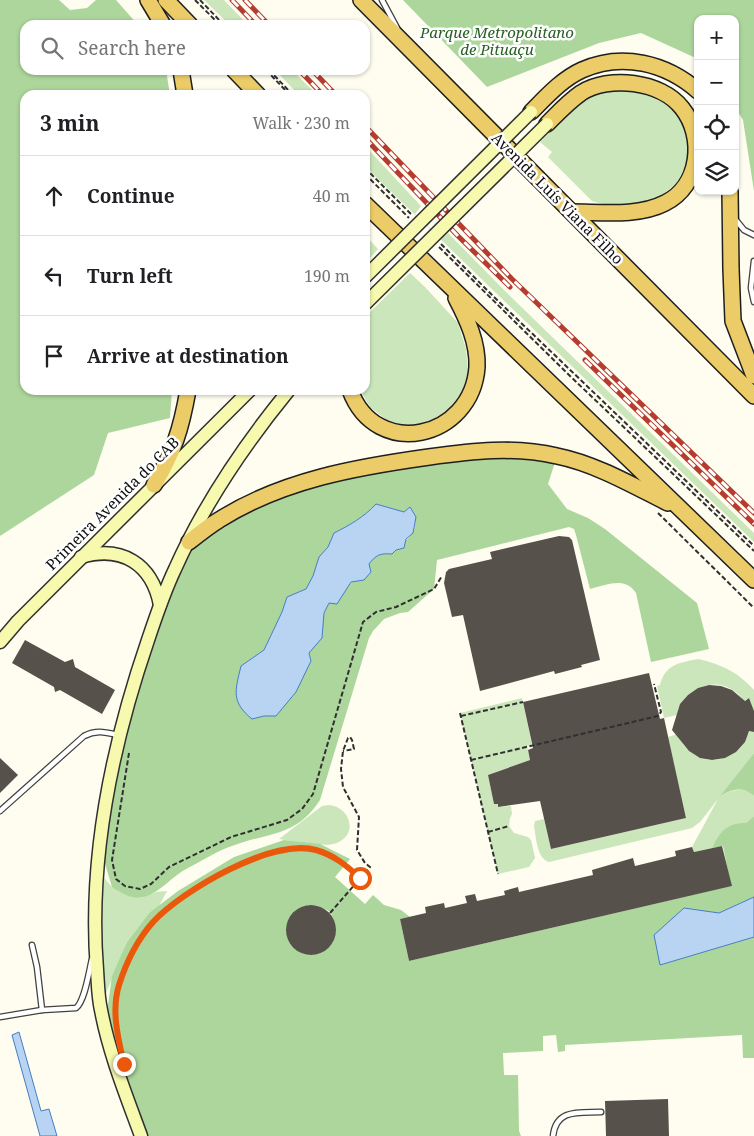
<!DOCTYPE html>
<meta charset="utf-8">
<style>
:root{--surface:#fff;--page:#f2f2f2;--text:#202124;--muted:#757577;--line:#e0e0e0}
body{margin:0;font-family:"Noto Serif",serif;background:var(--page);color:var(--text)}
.controls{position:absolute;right:15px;top:15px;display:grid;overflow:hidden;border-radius:10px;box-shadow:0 1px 4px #0004}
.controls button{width:45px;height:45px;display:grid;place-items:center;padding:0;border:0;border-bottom:1px solid var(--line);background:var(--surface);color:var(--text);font:25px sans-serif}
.stop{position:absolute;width:15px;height:15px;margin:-11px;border:4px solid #ea580c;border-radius:50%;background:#fff}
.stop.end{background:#ea580c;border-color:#fff;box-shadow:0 1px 5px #0008}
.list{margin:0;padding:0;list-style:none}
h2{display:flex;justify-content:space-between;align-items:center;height:65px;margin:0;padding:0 20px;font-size:21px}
h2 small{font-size:16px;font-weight:400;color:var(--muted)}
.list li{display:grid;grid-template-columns:32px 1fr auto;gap:15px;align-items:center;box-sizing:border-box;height:80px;padding:0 20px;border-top:1px solid var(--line)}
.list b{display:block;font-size:19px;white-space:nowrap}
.list em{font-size:16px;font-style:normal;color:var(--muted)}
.icon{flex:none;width:28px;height:28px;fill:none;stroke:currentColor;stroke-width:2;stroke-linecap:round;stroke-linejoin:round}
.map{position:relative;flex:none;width:754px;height:1136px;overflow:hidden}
.search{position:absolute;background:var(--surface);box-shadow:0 1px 4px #0004;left:20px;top:20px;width:350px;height:55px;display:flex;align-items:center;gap:12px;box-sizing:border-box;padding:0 18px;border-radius:15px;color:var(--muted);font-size:19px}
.panel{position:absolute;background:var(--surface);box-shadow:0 1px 4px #0004;left:20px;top:90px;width:350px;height:305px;border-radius:15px}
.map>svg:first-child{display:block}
</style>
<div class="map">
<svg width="754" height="1136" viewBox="0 0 754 1136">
<rect width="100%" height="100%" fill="#fefdf0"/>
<g fill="#cbe6bb">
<polygon points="204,0 224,0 248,25 230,25"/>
<polygon points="275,70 292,70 317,95 299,95"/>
<polygon points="622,89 648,93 670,104 685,120 690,143 688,165 677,183 658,198 634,206 609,206 592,201 548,157 552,152 540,142 575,105 594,94"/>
<polygon points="365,146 421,206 415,214 441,239 448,233 505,291 754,533 754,542 377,178 369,187 365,183 365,181 370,186 377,178 365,165"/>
<polygon points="365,235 378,249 365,264"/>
<polygon points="410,273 425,287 458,323 466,349 468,372 464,387 457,400 438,420 413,426 389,422 370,407 360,390 365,390 365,317"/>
<path d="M699,659C722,665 738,672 754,690V711L749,698L744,701C723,672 687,684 677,715L664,718L657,686L660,685C665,664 681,662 699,659Z"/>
<polygon points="522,698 532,745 527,746 530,760 488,775 494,804 498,804 498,807 511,806 512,814 510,818 509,826 514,833 528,837 531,840 535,858 529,867 498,874 460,713"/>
<path d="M749,731L754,732V753L721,795C734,790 742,786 754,796V816L746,823C729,822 718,834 712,848L694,852L692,847L718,799L700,822L692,828L549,862C537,859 536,837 534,826L535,821L544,819L551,849L686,818L668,737L677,734C695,771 734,767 749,731Z"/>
<path d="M329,805C350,807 359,834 337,843C325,848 293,841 279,839L322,806Z"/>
<polygon points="98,871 112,887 141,898 156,892 167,891 159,906 149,913 127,942 100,1008"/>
</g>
<g fill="#add69c" fill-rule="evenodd">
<polygon points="0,0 59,0 70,10 87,8 96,0 116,0 138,25 25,25 25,70 166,70 170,95 25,95 25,390 172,390 170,418 108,433 94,475 0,536"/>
<polygon points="403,0 754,0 754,191 743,120 735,107 735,19 698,19 698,59 641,33 599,43 487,87"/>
<path d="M557,456L548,484L567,509L588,518L605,529L697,603L709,649L651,662L636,593C625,576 607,585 590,589L576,535L574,529L569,527L437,560L434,589L408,612L400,613L384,619L373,631L369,638L320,800C296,837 269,832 232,846C217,851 202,861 188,868C172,876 161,892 144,897C133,900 121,893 112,887L100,847L120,735L189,542L260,498L421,458ZM376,504L404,512L410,507C424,531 407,538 392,554L382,553L375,556L345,590L329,603L324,613L323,623L309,653L311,662L276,716H264L252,719L241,666L264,650L282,612L287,597L306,589L313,576L319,557L328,547L334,533C350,525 364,517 376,504Z"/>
<path d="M754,753V796C742,786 733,789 720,796Z"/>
<path d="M754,816V897L719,913L684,908L660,965L754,937V1058H743L742,1035L565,1045V1051L558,1052L556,1035L543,1036V1051L503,1053L504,1075H518L519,1131L521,1136H141L107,1012L112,976L127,942L149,913L178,891L234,857L284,840L320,844L350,859L335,877L365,904L373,895L384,905L401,910L410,917L400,919L409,961L731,886L723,846L712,848C719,832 728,822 746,823ZM309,905H316L331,912C332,919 337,926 335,934C334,942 329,949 322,952C291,967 269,916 309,905Z"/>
</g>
<g fill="#b8d4f2" stroke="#447ec4">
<path d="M376,504L404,512L410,507L416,517L413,533L406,539L404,548L396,550L392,554C380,553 376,555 369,564L371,572L364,580L351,582L337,604L329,603L324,613L322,638L309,653L311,661L296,692L276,716H264L252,719C231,702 235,691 241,666L264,650L282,612L287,597L306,589L313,576L319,557L328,547L334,533C350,525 364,517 376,504Z"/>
<polygon points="754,897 754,937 660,965 654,935 684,908 719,913"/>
<polygon points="19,1032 41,1111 49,1109 57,1136 40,1136 12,1035"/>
</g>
<g fill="#56514b">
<polygon points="559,536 569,537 572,540 600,660 581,665 582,667 555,674 554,671 480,691 463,615 452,617 444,583 446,572 449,569 492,559 490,552"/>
<polygon points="25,640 65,662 73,659 75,667 115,690 102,714 60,690 55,692 54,687 12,663"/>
<polygon points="649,673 660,719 664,718 686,818 551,849 540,801 498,807 498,804 494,804 488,775 530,760 528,750 533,748 523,702"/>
<polygon points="709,685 721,686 732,690 745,701 749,698 754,711 754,732 749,731 745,742 736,752 725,758 712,760 700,758 689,751 672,730 680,704 688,695 698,688"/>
<polygon points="0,758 18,775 0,793"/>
<polygon points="722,846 732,886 409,961 400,919 426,913 425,907 444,903 445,908 467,903 465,896 475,894 477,901 505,895 504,891 518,887 519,892 593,875 592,870 633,858 635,866 676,856 675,851 692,847 694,852"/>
<circle cx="311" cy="930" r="25"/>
<polygon points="668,1099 669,1136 606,1136 605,1101"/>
</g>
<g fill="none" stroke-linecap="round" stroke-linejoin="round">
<g stroke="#414141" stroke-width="7">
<g id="service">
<polyline points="382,0 397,28"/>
<polyline points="735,219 744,230 754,235"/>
<polyline points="754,261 751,288 754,302"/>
<path d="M0,811L84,736C96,730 104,732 118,735"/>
<polyline points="32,945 37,967 42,1010"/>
<path d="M0,1017L42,1010L76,1008C85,1001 89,971 92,959"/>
<path d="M553,1136C556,1108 580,1113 601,1112"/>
</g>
</g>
<g stroke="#303030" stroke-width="15">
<g id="secondary">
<path d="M81,557C122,545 152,564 160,605"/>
<polyline points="0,642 18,621 250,390"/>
<path d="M141,1136C126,1095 109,1053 101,1010C98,997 98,984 97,970C88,859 112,745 148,640C156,616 164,592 175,569C204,504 244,445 289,390"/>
</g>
</g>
<g stroke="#1f1f1f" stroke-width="18">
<g id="trunk">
<polyline points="148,0 163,25"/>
<polyline points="166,0 190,25"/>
<polyline points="361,0 754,396"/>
<polyline points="181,70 185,95"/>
<polyline points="234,70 258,95"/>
<path d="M531,112C546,97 562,79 582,70C622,52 666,63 698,91"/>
<path d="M547,124C558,113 568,102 581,93C609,75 661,81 682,108C705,137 700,186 665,203C638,217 601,212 572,212"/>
<polyline points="730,191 731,269 733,321 754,376"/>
<polyline points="365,204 754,580"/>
<path d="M350,390C376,461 472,439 477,367C478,342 467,319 456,298"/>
<path d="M154,485C174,451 181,430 188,390"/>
<path d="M189,542C199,534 209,526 219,520C282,480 357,467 429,457C472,451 514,446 557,456C596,464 632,485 668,503"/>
</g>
</g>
<g stroke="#303030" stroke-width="2" stroke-dasharray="5 2.5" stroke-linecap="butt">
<polyline points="195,0 220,25"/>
<polyline points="200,0 224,25"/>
<polyline points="266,70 290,95"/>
<polyline points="269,70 293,95"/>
<polyline points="365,168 411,214"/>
<polyline points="365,174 409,218"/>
<polyline points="441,244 494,297 754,546"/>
<polyline points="439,247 570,376 754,551"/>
<polyline points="658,513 754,608"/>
<polyline points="460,713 498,874"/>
<polyline points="461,716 523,702"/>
<polyline points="129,753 112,860 116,879 125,886 140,889 151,884 169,867 231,837 287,820 302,809 313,794 363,622 376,612 396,607 434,589 442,576"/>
<polyline points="471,760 658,716 661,712 654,684"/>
<polyline points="488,832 509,826"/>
<polyline points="330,913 370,867 365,863 357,850 359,817 343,787 341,769 343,751 348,738 350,737 352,740 354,749 343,751"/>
<path d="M116,1016C116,940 178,892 242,864C262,855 293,844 316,850C334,855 347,866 360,878"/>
</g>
<use href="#service" stroke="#fff" stroke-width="4.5"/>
<use href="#secondary" stroke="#f7f9af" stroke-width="12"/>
<use href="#trunk" stroke="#eccc68" stroke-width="15"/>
<g stroke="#b53c2f" stroke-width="5">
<g id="rail">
<polyline points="232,0 256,25"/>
<polyline points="245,0 269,25"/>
<polyline points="299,70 323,95"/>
<polyline points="312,70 336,95"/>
<polyline points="365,126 512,279 754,513"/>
<polyline points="365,138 458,236 510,287"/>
<polyline points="585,360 754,524"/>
</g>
</g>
<use href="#rail" stroke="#fff" stroke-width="3" stroke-dasharray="9" stroke-linecap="butt"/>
<g stroke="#303030" stroke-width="15" stroke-linecap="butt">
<g id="secondary-bridge">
<polyline points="365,277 531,112"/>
<polyline points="365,304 547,124"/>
</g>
</g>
<use href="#secondary-bridge" stroke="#f7f9af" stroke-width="12"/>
</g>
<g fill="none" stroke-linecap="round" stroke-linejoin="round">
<path stroke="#ea580c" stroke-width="6" d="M124,1064C118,1038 111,1011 119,985C126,963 138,939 153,922C183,890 272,838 316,850C334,855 347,866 360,878"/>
</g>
<g text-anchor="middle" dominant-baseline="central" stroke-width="5" stroke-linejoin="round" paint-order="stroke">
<g font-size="15" font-style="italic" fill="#266122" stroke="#fff">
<text x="497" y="32">Parque Metropolitano<tspan x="497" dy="17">de Pituaçu</tspan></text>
</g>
<g font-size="15" fill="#0e0e0e" stroke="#fff">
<text transform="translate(558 198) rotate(45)">Avenida Luís Viana Filho</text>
<text transform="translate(112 503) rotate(-45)">Primeira Avenida do CAB</text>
</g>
</g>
</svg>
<div class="controls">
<button>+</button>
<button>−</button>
<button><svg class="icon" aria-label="locate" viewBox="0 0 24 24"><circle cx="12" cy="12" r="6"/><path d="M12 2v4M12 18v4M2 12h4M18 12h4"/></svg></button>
<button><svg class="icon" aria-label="layers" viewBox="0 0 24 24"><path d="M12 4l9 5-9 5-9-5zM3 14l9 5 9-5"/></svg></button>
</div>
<div class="stop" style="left:360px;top:878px"></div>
<div class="stop end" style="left:124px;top:1064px"></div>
<div class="search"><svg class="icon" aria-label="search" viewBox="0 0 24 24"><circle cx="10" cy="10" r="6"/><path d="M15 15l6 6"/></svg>Search here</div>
<section class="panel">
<h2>3 min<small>Walk · 230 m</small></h2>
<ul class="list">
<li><svg class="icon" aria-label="ahead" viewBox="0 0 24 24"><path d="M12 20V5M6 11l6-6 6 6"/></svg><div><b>Continue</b></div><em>40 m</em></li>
<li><svg class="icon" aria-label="left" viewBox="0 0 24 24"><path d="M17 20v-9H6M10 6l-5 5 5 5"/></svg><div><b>Turn left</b></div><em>190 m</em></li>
<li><svg class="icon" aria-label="arrive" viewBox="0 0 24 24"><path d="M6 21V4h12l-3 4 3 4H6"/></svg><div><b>Arrive at destination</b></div></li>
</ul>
</section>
</div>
